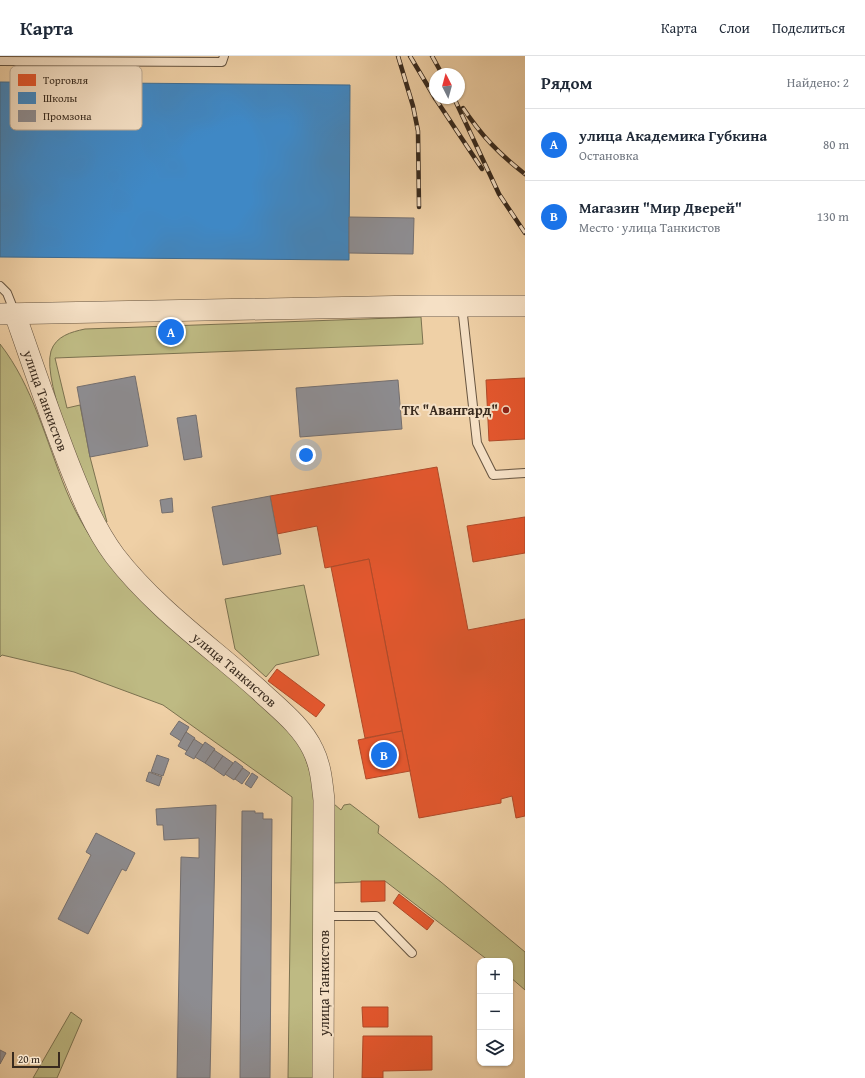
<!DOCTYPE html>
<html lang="ru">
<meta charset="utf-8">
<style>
:root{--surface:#fff;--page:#f2f2f3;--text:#1f2937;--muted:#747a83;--line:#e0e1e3;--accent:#1a73e8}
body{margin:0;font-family:"Gentium Book Plus",serif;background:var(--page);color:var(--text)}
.controls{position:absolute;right:12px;bottom:12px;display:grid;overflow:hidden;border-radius:8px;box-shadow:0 1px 3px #0004}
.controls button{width:36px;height:36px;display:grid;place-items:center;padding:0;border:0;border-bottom:1px solid var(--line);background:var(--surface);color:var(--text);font:20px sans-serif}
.compass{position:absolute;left:429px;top:12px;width:36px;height:36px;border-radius:50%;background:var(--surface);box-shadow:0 1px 3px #0004;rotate:354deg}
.scale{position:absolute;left:12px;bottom:10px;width:48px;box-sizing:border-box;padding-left:4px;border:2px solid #382a1e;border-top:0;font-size:11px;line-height:14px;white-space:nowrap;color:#382a1e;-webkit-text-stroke:3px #f5e0c5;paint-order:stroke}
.you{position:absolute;left:306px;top:399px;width:14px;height:14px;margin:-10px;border:3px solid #fff;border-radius:50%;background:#1a73e8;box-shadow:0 0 0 6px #1a73e833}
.badge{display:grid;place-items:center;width:26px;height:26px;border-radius:50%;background:var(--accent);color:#fff;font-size:13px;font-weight:700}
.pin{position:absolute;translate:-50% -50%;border:2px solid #fff;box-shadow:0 1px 4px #0006}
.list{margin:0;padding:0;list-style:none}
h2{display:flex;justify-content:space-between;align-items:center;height:52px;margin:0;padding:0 16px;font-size:17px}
h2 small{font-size:13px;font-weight:400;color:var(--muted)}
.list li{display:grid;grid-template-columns:26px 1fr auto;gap:12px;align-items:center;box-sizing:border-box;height:72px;padding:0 16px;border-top:1px solid var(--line)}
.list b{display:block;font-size:15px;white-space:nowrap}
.list p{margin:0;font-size:13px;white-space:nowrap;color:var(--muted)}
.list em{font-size:13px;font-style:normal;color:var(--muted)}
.icon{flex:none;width:22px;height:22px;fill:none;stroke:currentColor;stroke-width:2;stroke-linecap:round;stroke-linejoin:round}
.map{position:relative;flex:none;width:525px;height:1022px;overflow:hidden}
header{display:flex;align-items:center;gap:24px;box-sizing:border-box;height:56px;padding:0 20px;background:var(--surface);border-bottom:1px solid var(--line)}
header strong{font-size:19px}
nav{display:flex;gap:22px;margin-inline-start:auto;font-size:14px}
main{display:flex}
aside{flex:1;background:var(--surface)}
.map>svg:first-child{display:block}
</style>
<header>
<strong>Карта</strong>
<nav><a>Карта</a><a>Слои</a><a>Поделиться</a></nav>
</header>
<main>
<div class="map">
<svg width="525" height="1022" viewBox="0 0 525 1022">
<rect width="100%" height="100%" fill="#efd0a6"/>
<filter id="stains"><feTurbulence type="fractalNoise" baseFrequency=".005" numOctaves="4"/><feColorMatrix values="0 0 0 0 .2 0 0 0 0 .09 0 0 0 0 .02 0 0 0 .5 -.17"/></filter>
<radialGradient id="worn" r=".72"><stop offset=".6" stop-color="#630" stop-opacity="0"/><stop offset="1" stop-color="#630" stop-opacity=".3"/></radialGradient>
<g fill="#beba83" stroke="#7b7250">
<path d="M421,261L423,288L55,302L67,352L80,349L90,401L107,466H104C89,434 41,327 51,295C56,280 71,276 85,273Z"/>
<path d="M0,288C33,330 46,385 66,434C78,464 95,489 114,514L273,656L301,689L314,728V1022H288L292,741L163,649L74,616L2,599L0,601Z"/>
<polygon points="304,529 319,599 276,609 266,621 235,593 225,543"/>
<polygon points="334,748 341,754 344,749 350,748 379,770 378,777 441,826 525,896 525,934 510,921 510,905 489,905 385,825 334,827"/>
<polygon points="71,956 82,964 57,1022 33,1022"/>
</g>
<g fill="#e4572e" stroke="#b04a29">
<polygon points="525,322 525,383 489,385 486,324"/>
<polygon points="437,411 468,574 525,563 525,760 516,762 512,740 501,743 501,747 419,762 369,503 325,512 317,470 277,478 270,440"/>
<polygon points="525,461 525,497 473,506 467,470"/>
<polygon points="369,503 402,675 365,682 331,511"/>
<polygon points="277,613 325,649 316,661 268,625"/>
<polygon points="402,675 410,715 366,723 358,684"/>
<polygon points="361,825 385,825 385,845 361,846"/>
<polygon points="399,838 434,865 427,874 393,847"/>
<polygon points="362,951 388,951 388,971 363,971"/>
<polygon points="363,980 432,980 432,1014 383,1015 383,1022 362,1022"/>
</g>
<polygon fill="#3f88c5" stroke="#3d6c93" points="0,26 350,29 349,204 0,201"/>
<g fill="#8d8d92" stroke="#746f6f">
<polygon points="349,161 414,162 413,198 349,197"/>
<polygon points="135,320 148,390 90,401 77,331"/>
<polygon points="398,324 402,373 300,381 296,332"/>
<polygon points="196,359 202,401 184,404 177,362"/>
<polygon points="270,440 281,498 223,509 212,451"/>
<polygon points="172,442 173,456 162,457 160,444"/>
<polygon points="179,665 189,671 181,685 170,678"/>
<polygon points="186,676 195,682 187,695 178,690"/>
<polygon points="194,683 203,689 194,703 185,698"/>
<polygon points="205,686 215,693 205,707 195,701"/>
<polygon points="214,694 223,700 214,713 205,707"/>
<polygon points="157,699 169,703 163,720 151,716"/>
<polygon points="223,700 233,707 224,720 214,713"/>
<polygon points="235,705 243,711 234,724 225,718"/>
<polygon points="243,712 250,717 242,728 235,723"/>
<polygon points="149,716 162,721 159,730 146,725"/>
<polygon points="252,717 258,721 251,732 245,728"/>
<polygon points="216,749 210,1022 177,1022 181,801 199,802 199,782 164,784 163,769 157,769 156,753"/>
<polygon points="242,755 255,755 255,757 263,757 263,763 272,763 270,1022 240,1022"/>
<polygon points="96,777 135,797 126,815 122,813 88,878 58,863 91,799 86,796"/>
<polygon points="0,994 6,997 0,1008"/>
</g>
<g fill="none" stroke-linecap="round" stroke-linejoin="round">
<g stroke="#665440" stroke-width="10">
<g id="service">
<polyline points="0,5 222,6 224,0"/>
<polyline points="0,230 7,237 15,257"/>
<polyline points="462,250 477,387 493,419 525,417"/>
<polyline points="324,860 376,860 412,897"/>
</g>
</g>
<g stroke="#665440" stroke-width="22">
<g id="tertiary">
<polyline points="0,258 419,250 525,250"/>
<path id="s1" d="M15,258C32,307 49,357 68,406C81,439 94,472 115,500C155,552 211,591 259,634C278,652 302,670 313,694C321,710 322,727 324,744L323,1022"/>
</g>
</g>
<use href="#service" stroke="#f5e0c5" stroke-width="8"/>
<use href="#tertiary" stroke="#f5e0c5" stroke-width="21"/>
<g stroke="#382a1e" stroke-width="4.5">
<g id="rail">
<polyline points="398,0 413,50 418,75 419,151"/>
<polyline points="410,0 435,42"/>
<polyline points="432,0 442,18"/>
<polyline points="435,42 482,113"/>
<polyline points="454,42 499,138 525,177"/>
<path d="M463,52C481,79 499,98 525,118"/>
</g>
</g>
<use href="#rail" stroke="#f5e0c5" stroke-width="3" stroke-dasharray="9" stroke-linecap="butt"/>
</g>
<circle fill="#8f2418" stroke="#f5e0c5" stroke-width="1.5" cx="506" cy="354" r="4"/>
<g text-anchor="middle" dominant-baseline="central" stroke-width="4" stroke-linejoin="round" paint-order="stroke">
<g font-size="14" fill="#382a1e" stroke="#f5e0c5">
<text stroke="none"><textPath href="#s1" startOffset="92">улица Танкистов</textPath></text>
<text stroke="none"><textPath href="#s1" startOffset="428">улица Танкистов</textPath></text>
<text transform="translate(324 927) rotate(-90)">улица Танкистов</text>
</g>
<g font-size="14" font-weight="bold" fill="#382a1e" stroke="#f5e0c5" text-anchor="end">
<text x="498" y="354">ТК "Авангард"</text>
</g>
</g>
<rect x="10" y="10" width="132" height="64" rx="6" fill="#f5e0c5" stroke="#bca993" stroke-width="1"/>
<rect x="18" y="18" width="18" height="12" fill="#e4572e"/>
<rect x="18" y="36" width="18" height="12" fill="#3f88c5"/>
<rect x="18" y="54" width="18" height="12" fill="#8d8d92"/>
<g font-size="11" fill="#382a1e">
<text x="43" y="28">Торговля</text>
<text x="43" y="46">Школы</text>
<text x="43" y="64">Промзона</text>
</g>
<rect width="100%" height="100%" filter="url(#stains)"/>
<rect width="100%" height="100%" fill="url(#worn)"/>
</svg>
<div class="controls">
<button>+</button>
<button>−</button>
<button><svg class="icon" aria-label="layers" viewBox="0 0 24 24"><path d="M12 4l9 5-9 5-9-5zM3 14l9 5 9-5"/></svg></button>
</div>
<svg class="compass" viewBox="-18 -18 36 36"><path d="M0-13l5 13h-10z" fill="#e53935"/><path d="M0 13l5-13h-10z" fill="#747a83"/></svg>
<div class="scale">20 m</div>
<div class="you"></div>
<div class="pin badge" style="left:171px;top:276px">A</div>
<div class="pin badge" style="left:384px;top:699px">B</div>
</div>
<aside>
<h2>Рядом<small>Найдено: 2</small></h2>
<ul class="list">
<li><span class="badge">A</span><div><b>улица Академика Губкина</b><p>Остановка</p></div><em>80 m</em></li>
<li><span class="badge">B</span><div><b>Магазин &quot;Мир Дверей&quot;</b><p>Место · улица Танкистов</p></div><em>130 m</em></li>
</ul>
</aside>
</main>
